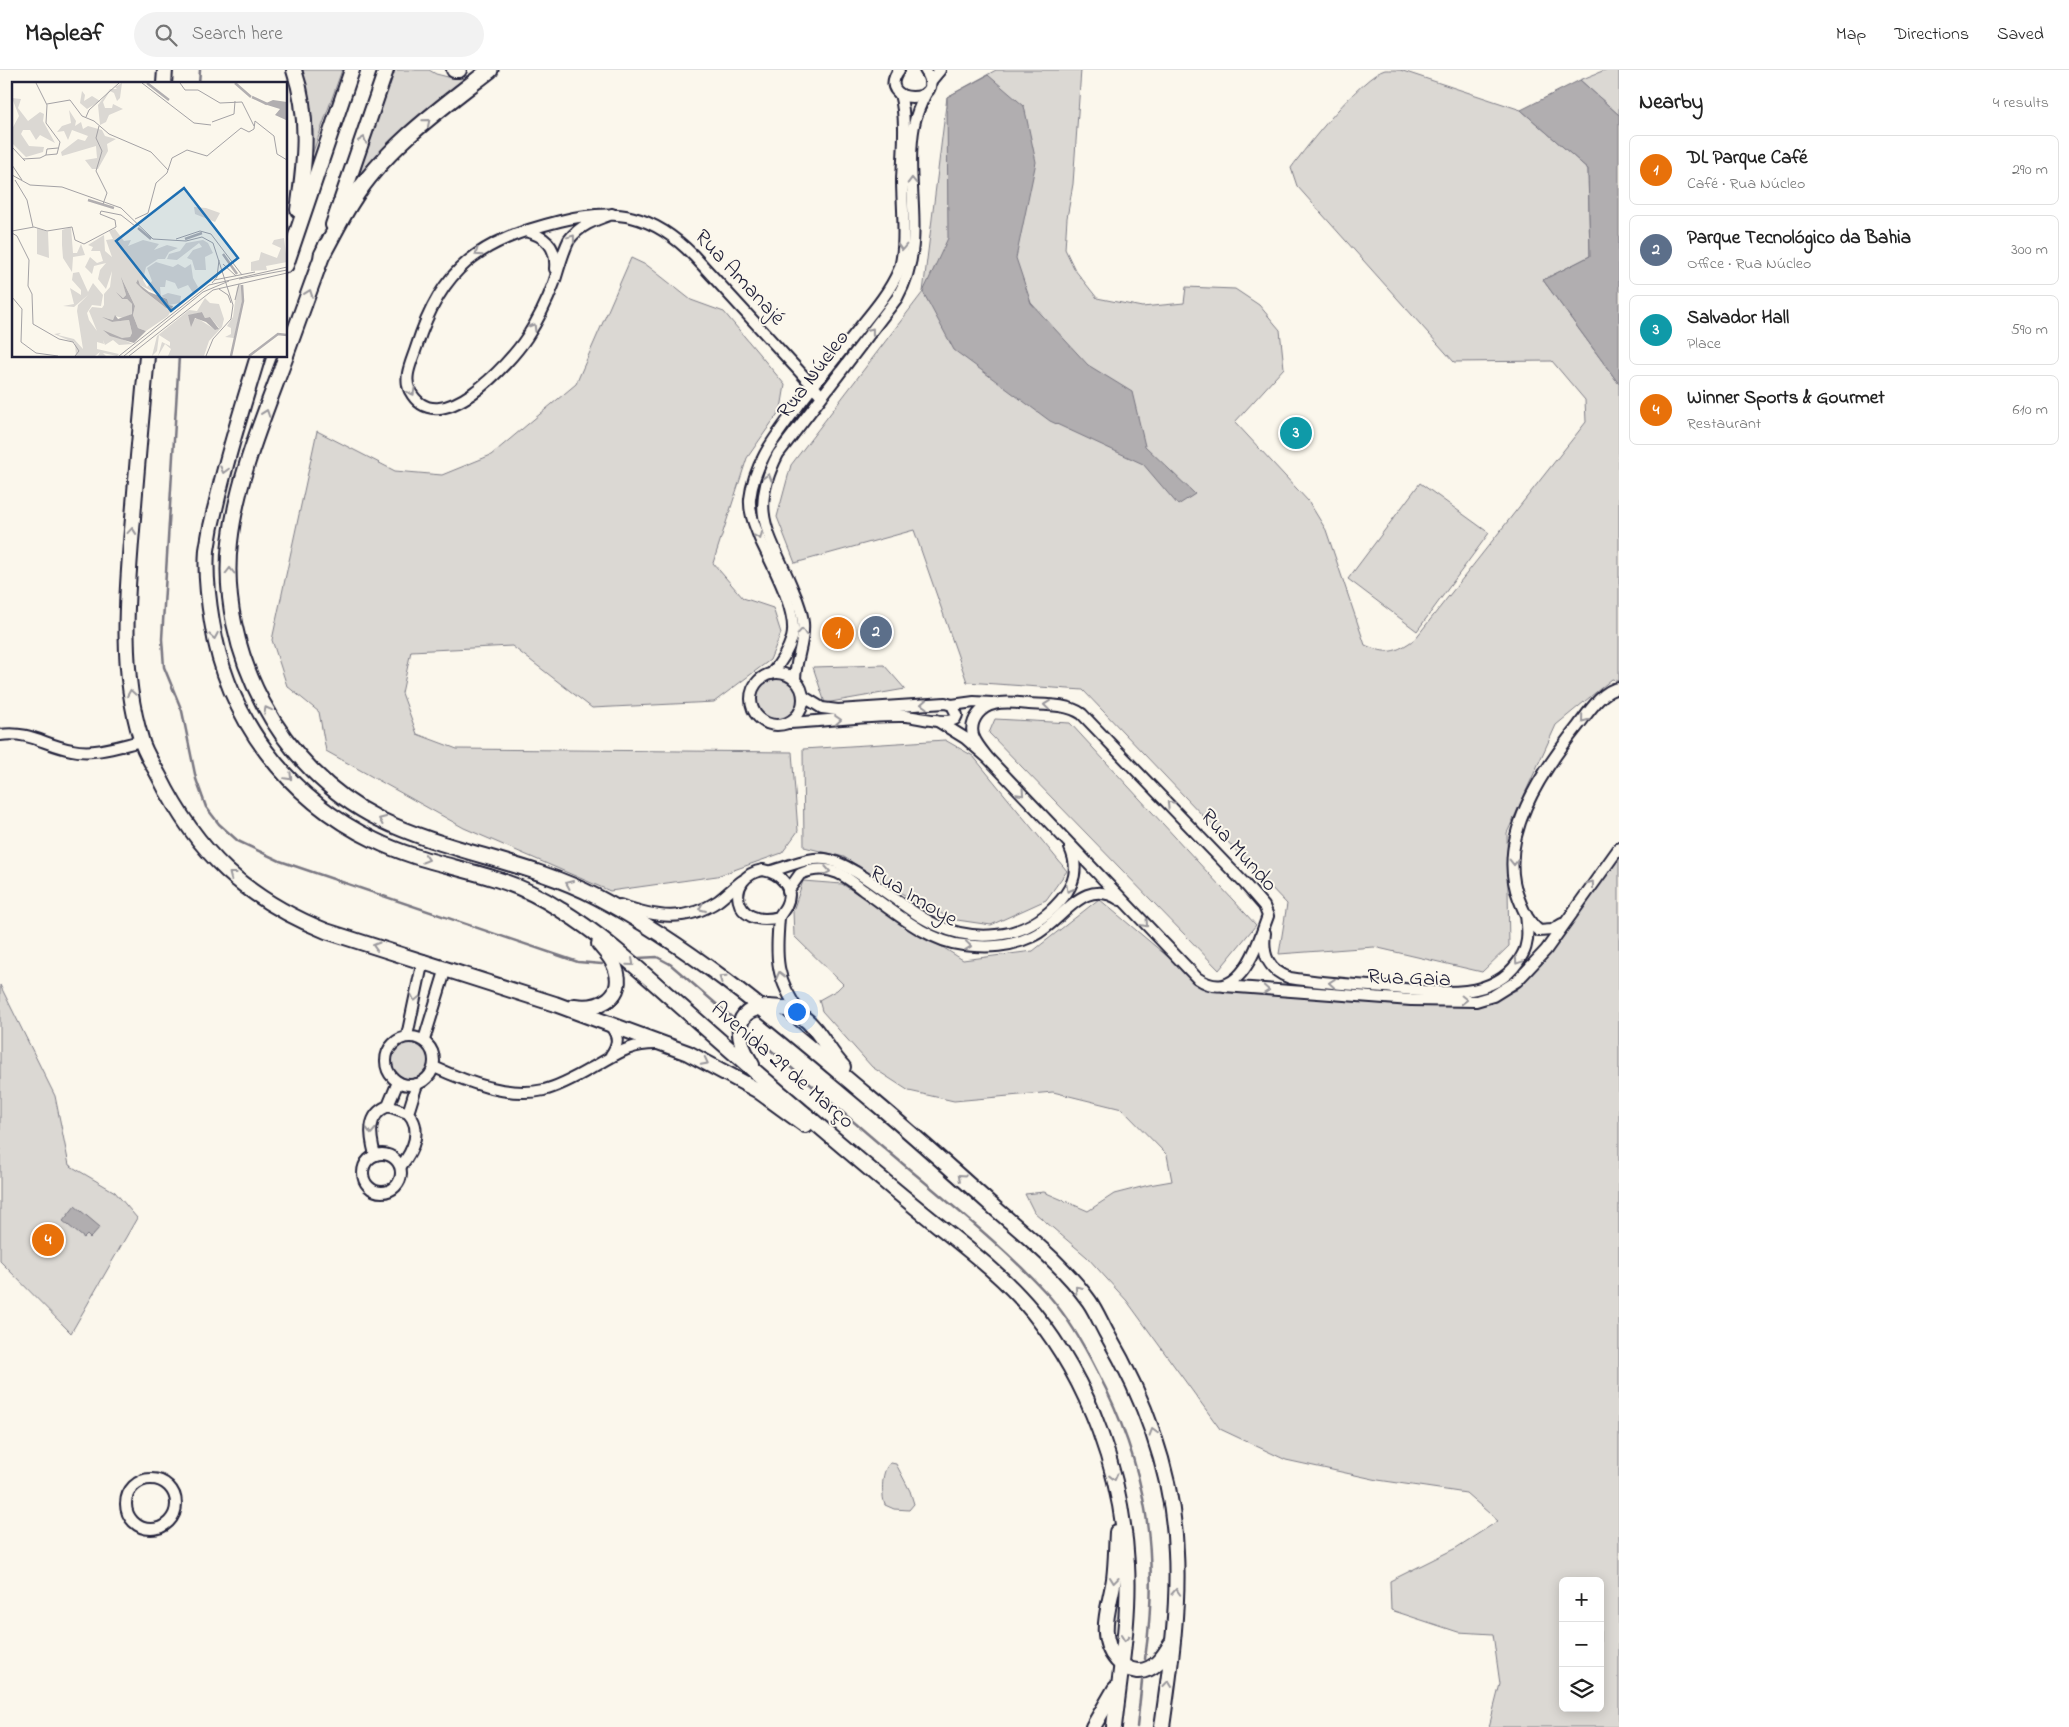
<!DOCTYPE html>
<meta charset="utf-8">
<style>
:root{--surface:#fff;--page:#f2f2f2;--text:#222;--muted:#767676;--line:#e0e0e0;--accent:#1f6fb2}
body{margin:0;font-family:"Indie Flower",sans-serif;background:var(--page);color:var(--text)}
.controls{position:absolute;right:15px;bottom:15px;display:grid;overflow:hidden;border-radius:8px;box-shadow:0 2px 12px #0003}
.controls button{width:45px;height:45px;display:grid;place-items:center;padding:0;border:0;border-bottom:1px solid var(--line);background:var(--surface);color:var(--text);font:25px sans-serif}
.you{position:absolute;left:796px;top:941px;width:18px;height:18px;margin:-12px;border:4px solid #fff;border-radius:50%;background:#1a73e8;box-shadow:0 0 0 8px #1a73e833}
.badge{display:grid;place-items:center;width:32px;height:32px;border-radius:50%;background:var(--accent);color:#fff;font-size:16px;font-weight:700}
.pin{position:absolute;translate:-50% -50%;border:2px solid #fff;box-shadow:0 1px 5px #0006}
.list{margin:0;padding:0;list-style:none}
h2{display:flex;justify-content:space-between;align-items:center;height:65px;margin:0;padding:0 20px;font-size:21px}
h2 small{font-size:16px;font-weight:400;color:var(--muted)}
.list li{display:grid;grid-template-columns:32px 1fr auto;gap:15px;align-items:center;box-sizing:border-box;height:70px;margin:0 10px 10px;padding:0 10px;border:1px solid var(--line);border-radius:8px}
.list b{display:block;font-size:19px;white-space:nowrap}
.list p{margin:0;font-size:16px;white-space:nowrap;color:var(--muted)}
.list em{font-size:16px;font-style:normal;color:var(--muted)}
.icon{flex:none;width:28px;height:28px;fill:none;stroke:currentColor;stroke-width:2;stroke-linecap:round;stroke-linejoin:round}
.map{position:relative;flex:none;width:1619px;height:1657px;overflow:hidden}
header{display:flex;align-items:center;gap:30px;box-sizing:border-box;height:70px;padding:0 25px;background:var(--surface);border-bottom:1px solid var(--line)}
header strong{font-size:24px}
nav{display:flex;gap:28px;margin-inline-start:auto;font-size:18px}
.search{width:350px;height:45px;background:var(--page);display:flex;align-items:center;gap:12px;box-sizing:border-box;padding:0 18px;border-radius:28px;color:var(--muted);font-size:19px}
main{display:flex}
aside{flex:1;background:var(--surface)}
.map>svg:first-child{display:block}
</style>
<header>
<strong>Mapleaf</strong>
<div class="search"><svg class="icon" aria-label="search" viewBox="0 0 24 24"><circle cx="10" cy="10" r="6"/><path d="M15 15l6 6"/></svg>Search here</div>
<nav><a>Map</a><a>Directions</a><a>Saved</a></nav>
</header>
<main>
<div class="map">
<svg width="1619" height="1657" viewBox="0 0 1619 1657">
<rect width="100%" height="100%" fill="#fbf7ec"/>
<filter id="ink" filterUnits="userSpaceOnUse"><feTurbulence type="fractalNoise" baseFrequency=".02" numOctaves="2"/><feDisplacementMap in="SourceGraphic" scale="10" xChannelSelector="R" yChannelSelector="G"/><feConvolveMatrix kernelMatrix="1 2 1 2 8 2 1 2 1" color-interpolation-filters="sRGB"/></filter>
<g filter="url(#ink)">
<g fill="#dbd8d3" stroke="#7e7d87" fill-rule="evenodd">
<polygon points="298,0 342,0 308,96"/>
<polygon points="394,0 429,0 436,4 452,8 470,5 480,0 349,125"/>
<path d="M996,0H1081L1073,114L1067,148L1065,179L1075,200L1097,228L1142,237L1184,233L1186,217L1235,219L1259,235L1280,260L1284,298L1235,352L1309,432L1326,460L1365,575C1388,585 1395,583 1415,569L1586,352L1585,330L1552,291L1454,292L1297,116L1291,98C1306,77 1362,6 1385,0C1389,0 1396,0 1400,0L1521,40L1588,99L1590,186L1543,210L1619,314V611L1612,609L1556,655L1507,763L1509,876L1482,902L1374,877L1279,884L1287,834L1083,620L967,612L914,460L795,493L777,447L791,395L923,222L947,27Z"/>
<polygon points="1605,0 1619,0 1619,45 1580,10"/>
<polygon points="631,188 648,196 691,230 724,242 785,315 781,339 747,388 713,493 743,528 773,538 781,563 770,590 714,632 592,638 512,576 411,581 402,623 417,664 457,679 792,682 798,761 782,783 717,806 610,821 464,758 326,681 319,642 287,616 272,570 317,361 395,401 442,405 491,385 576,314"/>
<polygon points="1420,413 1489,463 1417,561 1348,509"/>
<polygon points="884,595 905,619 825,633 813,597"/>
<circle cx="777" cy="630" r="21"/>
<polygon points="995,649 1070,653 1256,855 1219,900 989,663"/>
<polygon points="945,670 973,686 1067,801 1046,830 991,855 957,850 922,836 844,787 804,777 803,679"/>
<path d="M1619,787V1657H1489L1500,1614L1493,1564L1458,1562L1391,1540L1390,1511L1456,1478L1498,1451L1466,1423L1378,1410L1286,1390L1220,1359L1127,1231L1087,1187L1034,1142L1025,1124L1044,1122L1088,1141L1114,1124L1149,1115L1172,1111L1167,1085L1122,1039L1053,1022L954,1031L909,1021L872,997L822,941L819,930L837,920L843,914L794,866L793,841L803,811L842,814L963,890L1033,881L1099,829L1205,918L1486,932L1517,920ZM1563,1511H1600V1638H1563Z"/>
<polygon points="0,915 55,1026 69,1095 115,1122 137,1148 71,1263 0,1191"/>
<circle cx="410" cy="991" r="19"/>
<path d="M891,1393L896,1394L910,1421L914,1434L909,1440L894,1439L885,1435C881,1425 881,1398 891,1393Z"/>
</g>
<g fill="#b1aeb0" stroke="#787681">
<polygon points="988,5 1024,36 1036,92 1016,188 1031,233 1088,295 1132,322 1145,376 1195,424 1178,435 1143,394 1050,351 954,280 923,222 948,168 947,27"/>
<polygon points="1580,10 1619,45 1619,314 1543,210 1590,186 1588,99 1521,40"/>
<polygon points="75,1136 100,1157 90,1168 87,1165 84,1168 63,1151"/>
</g>
<g fill="none" stroke-linecap="round" stroke-linejoin="round">
<g stroke="#787681" stroke-width="2.5">
<polyline points="199,14 200,0"/>
<polyline points="179,286 162,569 164,597 182,641 196,709 206,737 219,754 238,771 280,791 578,892 602,894"/>
<polyline points="638,888 657,887 670,894 736,951"/>
<path d="M746,959C805,1009 862,1060 921,1109C966,1147 1011,1184 1050,1227C1069,1249 1084,1275 1097,1301C1147,1396 1160,1483 1145,1589"/>
<polyline points="1137,1657 1142,1611"/>
</g>
<g stroke="#22223b" stroke-width="14">
<g id="minor">
<path d="M899,0C873,35 951,37 925,0"/>
<polyline points="930,12 940,0"/>
<path d="M612,144C595,150 580,155 569,170C562,184 559,198 554,213C547,232 538,250 527,267C510,293 438,373 410,321C403,307 412,291 416,278C442,196 480,171 560,151C616,137 653,144 694,186L821,325"/>
<path d="M525,161C546,166 557,177 555,199"/>
<circle cx="777" cy="629" r="26"/>
<path d="M771,604C780,594 788,581 792,568C799,542 771,493 760,469C755,456 749,443 750,429C754,392 777,365 798,336C818,309 840,283 861,256C875,239 890,221 899,200C907,178 902,135 902,110C903,82 907,50 900,24"/>
<path d="M795,610C795,590 805,572 803,553C802,542 798,531 793,520C771,465 747,444 778,384L897,228C929,171 903,115 914,55C916,44 921,33 926,23"/>
<polyline points="952,635 974,632 992,633"/>
<path d="M936,650L965,668L988,688L1197,908C1240,937 1257,875 1268,846L1264,836L1244,813L1082,644C1068,634 1046,635 1029,634C1018,633 1005,631 994,634C988,635 982,639 978,644C965,661 976,673 988,688"/>
<path d="M790,653C828,651 868,645 906,646C918,647 946,655 955,649L957,645L952,635L945,633L838,640L822,638L804,627"/>
<path d="M0,665C31,661 44,675 72,680C95,685 119,676 141,671"/>
<path d="M763,800C781,803 795,818 786,836C784,840 781,843 779,847C731,860 725,806 763,800Z"/>
<path d="M771,801C791,796 810,785 830,790C844,794 855,801 867,809C910,838 940,871 996,865C1021,863 1044,850 1061,830C1075,814 1079,798 1070,778"/>
<path d="M788,821L800,804C812,799 826,798 838,803C847,807 855,814 863,820C891,839 928,872 963,875C988,878 1010,877 1033,866C1064,851 1082,805 1120,830"/>
<path d="M620,835C655,847 685,853 718,831C726,825 734,817 742,811"/>
<path d="M779,847C776,889 775,909 801,944"/>
<path d="M1562,854L1552,860L1539,861C1529,853 1524,842 1519,829C1495,769 1542,701 1578,656C1588,643 1602,620 1619,618"/>
<path d="M1265,863C1262,885 1268,900 1290,908C1321,913 1354,915 1385,917C1429,921 1489,934 1518,892C1521,887 1525,882 1526,875C1529,865 1527,855 1526,845"/>
<polyline points="1224,916 1411,930 1476,931 1493,926 1517,911 1546,880 1619,778"/>
<path d="M610,955C619,967 619,973 611,985"/>
<polyline points="407,966 423,890"/>
<circle cx="410" cy="991" r="24"/>
<polyline points="424,970 446,898"/>
<path d="M434,997C467,1012 508,1028 544,1020C560,1016 576,1007 590,999C615,986 626,974 656,974"/>
<polyline points="388,1036 408,1043"/>
<circle cx="382" cy="1103" r="19"/>
<path d="M375,1085C370,1066 366,1045 388,1036L398,1012"/>
<path d="M401,1096C413,1081 423,1059 408,1043L417,1014"/>
<circle cx="151" cy="1434" r="25"/>
</g>
</g>
<g stroke="#22223b" stroke-width="18">
<g id="major">
<path d="M294,0C310,47 305,92 298,140"/>
<polyline points="454,0 459,0"/>
<polyline points="164,14 165,0"/>
<polyline points="333,155 386,0"/>
<polyline points="286,195 352,0"/>
<polyline points="286,285 326,175"/>
<path d="M147,286C142,340 137,394 133,448C127,521 119,598 141,669C144,682 153,694 159,706C197,783 246,829 326,861L555,934L688,983L757,1020L805,1055"/>
<path d="M258,286C243,336 227,385 216,435C212,450 209,465 207,480C205,505 208,528 212,552C227,648 287,728 374,770C412,789 455,796 496,809C519,816 541,827 561,840C600,864 634,895 668,925C711,963 755,1002 799,1039C840,1074 882,1110 924,1144C962,1175 1002,1204 1033,1242C1090,1313 1122,1403 1127,1494C1130,1548 1120,1603 1114,1657"/>
<path d="M286,286C264,346 237,408 230,472C218,581 280,700 379,749C449,783 528,791 597,827C698,880 785,957 872,1030C915,1066 956,1103 997,1140C1029,1168 1064,1196 1089,1231C1096,1241 1101,1253 1107,1264C1146,1331 1173,1403 1176,1482C1179,1540 1170,1599 1162,1657"/>
<path d="M574,936C599,940 627,927 615,897C612,888 605,881 599,874"/>
<path d="M752,995C737,971 729,937 769,937C781,937 791,939 801,946C819,958 828,982 843,997"/>
<path d="M1117,1462C1116,1478 1116,1493 1114,1509C1110,1536 1096,1566 1117,1590C1122,1596 1129,1600 1137,1601C1154,1602 1164,1586 1171,1574"/>
<polyline points="1093,1657 1115,1619"/>
</g>
</g>
<g stroke="#22223b" stroke-width="19">
<path id="highway" d="M322,185C332,167 341,148 352,131C385,78 441,38 490,0"/>
</g>
<use href="#minor" stroke="#fbf7ec" stroke-width="10"/>
<use href="#major" stroke="#fbf7ec" stroke-width="14"/>
<use href="#highway" stroke="#fbf7ec" stroke-width="15"/>
</g>
<defs><path id="oneway-chevron" d="M-2-3.5L2.5 0L-2 3.5" fill="none" stroke-width="1.6" stroke-linecap="round" stroke-linejoin="round" transform="scale(1.25)"/></defs>
<g stroke="#99979c">
<use href="#oneway-chevron" transform="translate(427 52) rotate(-40)"/>
<use href="#oneway-chevron" transform="translate(363 70) rotate(-71)"/>
<use href="#oneway-chevron" transform="translate(912 111) rotate(-91)"/>
<use href="#oneway-chevron" transform="translate(572 168) rotate(-53)"/>
<use href="#oneway-chevron" transform="translate(902 177) rotate(92)"/>
<use href="#oneway-chevron" transform="translate(478 183) rotate(145)"/>
<use href="#oneway-chevron" transform="translate(309 223) rotate(-70)"/>
<use href="#oneway-chevron" transform="translate(533 257) rotate(-58)"/>
<use href="#oneway-chevron" transform="translate(871 261) rotate(-52)"/>
<use href="#oneway-chevron" transform="translate(412 322) rotate(61)"/>
<use href="#oneway-chevron" transform="translate(266 343) rotate(-71)"/>
<use href="#oneway-chevron" transform="translate(224 400) rotate(105)"/>
<use href="#oneway-chevron" transform="translate(768 407) rotate(-73)"/>
<use href="#oneway-chevron" transform="translate(132 461) rotate(-85)"/>
<use href="#oneway-chevron" transform="translate(759 466) rotate(67)"/>
<use href="#oneway-chevron" transform="translate(230 501) rotate(-90)"/>
<use href="#oneway-chevron" transform="translate(802 562) rotate(-85)"/>
<use href="#oneway-chevron" transform="translate(214 566) rotate(80)"/>
<use href="#oneway-chevron" transform="translate(131 623) rotate(-99)"/>
<use href="#oneway-chevron" transform="translate(924 634) rotate(177)"/>
<use href="#oneway-chevron" transform="translate(1047 635) rotate(-174)"/>
<use href="#oneway-chevron" transform="translate(267 640) rotate(-118)"/>
<use href="#oneway-chevron" transform="translate(1584 649) rotate(129)"/>
<use href="#oneway-chevron" transform="translate(838 650) rotate(-4)"/>
<use href="#oneway-chevron" transform="translate(289 707) rotate(45)"/>
<use href="#oneway-chevron" transform="translate(1021 723) rotate(47)"/>
<use href="#oneway-chevron" transform="translate(1170 734) rotate(-134)"/>
<use href="#oneway-chevron" transform="translate(382 750) rotate(-156)"/>
<use href="#oneway-chevron" transform="translate(426 789) rotate(17)"/>
<use href="#oneway-chevron" transform="translate(1514 792) rotate(89)"/>
<use href="#oneway-chevron" transform="translate(827 801) rotate(10)"/>
<use href="#oneway-chevron" transform="translate(232 805) rotate(-142)"/>
<use href="#oneway-chevron" transform="translate(569 814) rotate(-156)"/>
<use href="#oneway-chevron" transform="translate(1591 814) rotate(-54)"/>
<use href="#oneway-chevron" transform="translate(1069 819) rotate(120)"/>
<use href="#oneway-chevron" transform="translate(702 838) rotate(157)"/>
<use href="#oneway-chevron" transform="translate(1145 854) rotate(48)"/>
<use href="#oneway-chevron" transform="translate(376 876) rotate(-163)"/>
<use href="#oneway-chevron" transform="translate(968 876) rotate(6)"/>
<use href="#oneway-chevron" transform="translate(1518 891) rotate(124)"/>
<use href="#oneway-chevron" transform="translate(631 893) rotate(41)"/>
<use href="#oneway-chevron" transform="translate(780 905) rotate(-104)"/>
<use href="#oneway-chevron" transform="translate(722 908) rotate(-145)"/>
<use href="#oneway-chevron" transform="translate(1332 913) rotate(-175)"/>
<use href="#oneway-chevron" transform="translate(1266 920) rotate(4)"/>
<use href="#oneway-chevron" transform="translate(415 928) rotate(102)"/>
<use href="#oneway-chevron" transform="translate(1464 930) rotate(1)"/>
<use href="#oneway-chevron" transform="translate(705 992) rotate(27)"/>
<use href="#oneway-chevron" transform="translate(371 1061) rotate(93)"/>
<use href="#oneway-chevron" transform="translate(961 1107) rotate(-138)"/>
<use href="#oneway-chevron" transform="translate(1078 1219) rotate(-131)"/>
<use href="#oneway-chevron" transform="translate(1153 1362) rotate(-107)"/>
<use href="#oneway-chevron" transform="translate(1114 1407) rotate(76)"/>
<use href="#oneway-chevron" transform="translate(1114 1510) rotate(97)"/>
<use href="#oneway-chevron" transform="translate(1176 1522) rotate(-87)"/>
<use href="#oneway-chevron" transform="translate(1125 1568) rotate(96)"/>
<use href="#oneway-chevron" transform="translate(1168 1614) rotate(-83)"/>
</g>
</g>
<g text-anchor="middle" dominant-baseline="central" stroke-width="4" stroke-linejoin="round" paint-order="stroke">
<g font-size="22" fill="#22223b" stroke="#fbf7ec">
<text transform="translate(739 208) rotate(47)">Rua Amanajé</text>
<text transform="translate(814 305) rotate(-53)">Rua Núcleo</text>
<text transform="translate(1238 781) rotate(48)">Rua Mundo</text>
<text transform="translate(913 827) rotate(31)">Rua Imoye</text>
<text transform="translate(1409 909) rotate(2)">Rua Gaia</text>
<text transform="translate(782 996) rotate(41)">Avenida 29 de Março</text>
</g>
</g>
<g transform="translate(12 12)">
<rect width="275" height="275" fill="#fbf7ec"/>
<path d="M110,1L108,16L105,19L102,11L98,9L91,20L93,26H100L101,22L111,27L97,33L94,40L88,43L86,23L98,7H105L103,5ZM70,9L73,13L72,19L80,14L88,19L75,27L68,21ZM0,16L9,17L6,26L16,39L28,30L32,32L31,39L43,61L28,53L24,58L18,48H11L9,52L17,64L32,65L31,70L14,75L0,61V47L7,34ZM57,28L64,39L63,44L69,40L71,47L76,44L90,48L93,54L104,57L95,62L96,69L86,87H80L73,78L85,76L84,64L50,74L49,70L66,57L73,59L76,54L60,48L56,58L52,49L45,50L50,44L59,41ZM182,125L194,126L208,131L203,140L183,132ZM59,145L61,171H65L69,162L73,173L61,175L60,190L51,176L50,163V148ZM25,146L36,150L37,176L25,172ZM103,147L112,159L119,158L116,164L131,158L147,162L142,168L155,163L166,166L157,170L153,177H146L134,185L131,198L135,205L140,199L135,186L144,180L161,185L166,182L173,186L179,182L181,196L186,205L181,211L176,203L166,207L163,201L154,198L153,205H148L149,214L156,211L169,214L168,221L157,223L155,217L128,203L126,197L124,201L131,208L154,226L160,227L156,234L134,249L126,246L121,233L123,224L110,197L114,213L111,216L107,213L110,217H115L120,222V232L111,236L103,234L101,238L94,236L100,240L117,238L120,251L118,255L110,257L92,249L121,262L107,263L101,258L93,263L91,258L92,262L85,260V267L107,272L105,274L91,271L94,274H86L88,270L83,274H64L63,261L42,252L49,251L46,253L62,257L71,267L65,229L66,223L76,213L62,225L51,224L62,222L58,206L69,213V208L60,198L61,191L67,190L76,210L81,201L91,213L89,224L80,223L75,231L77,238L85,249L77,229L80,225L90,226L92,223V212L98,205L100,189L94,207L86,197L88,188L94,181L82,184L80,192L73,185L78,175L85,181L91,179L88,169H79L81,165L76,163L92,153L93,169L100,175L94,158L101,157L97,149ZM272,156L275,180L254,184L255,188L239,189V180L247,178L249,170L265,176L269,166L260,162L262,158ZM191,158L196,161L201,171L193,175L194,188H183L180,178L175,176L181,168L190,165L187,161L165,178L155,177L157,172L168,169L174,161ZM229,202L230,218L223,252L222,256L213,255L219,252V246L215,244L221,235L225,205ZM193,216L198,221L207,222L212,237L210,245L197,259L192,274H156L159,267L153,262L146,274L150,260L158,264V260L147,253L145,269L140,274L145,254L177,228L185,229ZM190,230L193,236L198,235L207,246L204,248L185,236L179,239L176,234Z" fill="#dbd8d3" fill-rule="evenodd"/>
<path d="M261,18L275,20L274,38L263,33L268,27L252,22ZM109,195L123,224L121,233L126,246L134,249L122,261L98,254L91,248L110,256L118,255L120,251L117,238L100,240L90,235L101,238L103,233L106,237L120,232V222L115,217H110L104,210L111,216L114,213ZM126,197L128,203L137,210L155,217L157,223L161,224L160,227L154,226L131,208L124,201ZM190,230L193,236L198,235L207,247L203,248L194,240L183,236L179,245L176,233Z" fill="#b1aeb0"/>
<path fill="none" stroke="#b1aeb0" stroke-width="2.5" d="M135,1L157,18M223,1L239,15M240,15L255,22M76,118L102,126M126,146L139,157M173,157L190,151M211,172L225,192M219,274L231,219L230,203M237,274L266,252L275,253"/>
<path fill="none" stroke="#a4a2a5" stroke-width="1" d="M24,1L35,23L34,41L48,60L45,72L34,73M130,1L182,41L199,43M168,1L173,8H186L208,21L230,20L242,44M35,22L58,18L70,34L82,39L97,52L139,70L156,88M74,35L77,28L107,1M200,40L222,32L223,19M87,44L84,56L90,69L84,89L95,111L91,122M0,65L13,79M34,73L35,67L46,66M11,77L28,76L34,73M0,83L10,98M0,93L18,103L50,105L109,126L141,157L174,159L190,155L201,161L221,223L219,237L201,257L194,274M3,98L15,118L21,145M123,137L136,131L144,101L155,91L160,76L175,68L195,74L229,46L237,50L242,47L243,39L262,54L265,72L275,78M0,149L22,145L35,149L60,145L63,158L72,162L104,145L103,138L88,132L89,129L109,133L123,144M0,151L5,154L17,178L16,204L20,212L21,242L47,257L61,260L67,269L63,274M164,157L188,149L199,152L230,193M211,182L224,194M227,197L275,188M202,198L243,190M200,201L205,195L207,178M207,207L216,213L219,221M0,215L10,227L9,260L24,271L46,274M223,218L227,202M107,274L197,203L275,185M112,274L191,210L217,199M117,274L201,208L275,191"/>
<path fill="#1f6fb2" fill-opacity="0.15" stroke="#1f6fb2" stroke-width="2.5" d="M172,106L226,176L159,229L104,159Z"/>
<rect width="275" height="275" fill="none" stroke="#22223b" stroke-width="2.5"/>
</g>
</svg>
<div class="controls">
<button>+</button>
<button>−</button>
<button><svg class="icon" aria-label="layers" viewBox="0 0 24 24"><path d="M12 4l9 5-9 5-9-5zM3 14l9 5 9-5"/></svg></button>
</div>
<div class="you"></div>
<div class="pin badge" style="left:838px;top:563px;background:#e8710a">1</div>
<div class="pin badge" style="left:876px;top:562px;background:#5c6f8a">2</div>
<div class="pin badge" style="left:1296px;top:363px;background:#0f9aa8">3</div>
<div class="pin badge" style="left:48px;top:1170px;background:#e8710a">4</div>
</div>
<aside>
<h2>Nearby<small>4 results</small></h2>
<ul class="list">
<li><span class="badge" style="background:#e8710a">1</span><div><b>DL Parque Café</b><p>Café · Rua Núcleo</p></div><em>290 m</em></li>
<li><span class="badge" style="background:#5c6f8a">2</span><div><b>Parque Tecnológico da Bahia</b><p>Office · Rua Núcleo</p></div><em>300 m</em></li>
<li><span class="badge" style="background:#0f9aa8">3</span><div><b>Salvador Hall</b><p>Place</p></div><em>590 m</em></li>
<li><span class="badge" style="background:#e8710a">4</span><div><b>Winner Sports &amp; Gourmet</b><p>Restaurant</p></div><em>610 m</em></li>
</ul>
</aside>
</main>
